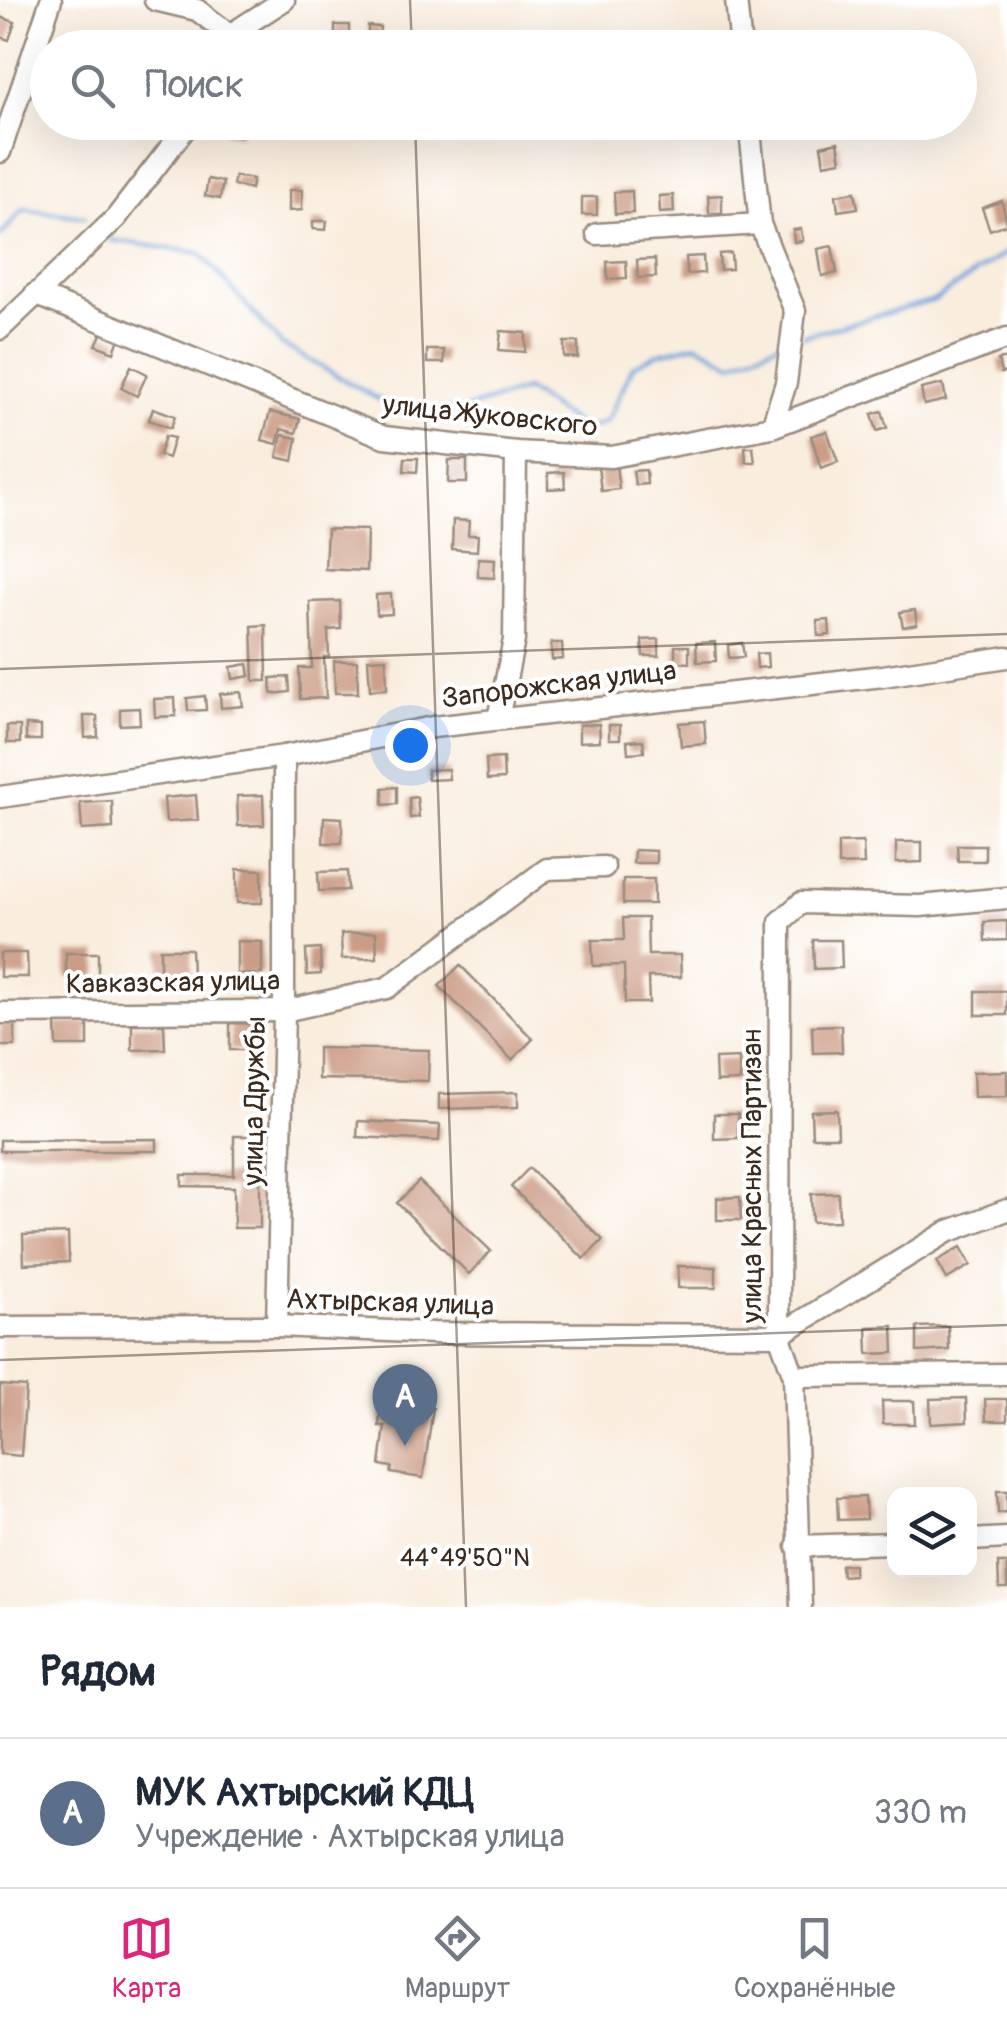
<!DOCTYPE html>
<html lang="ru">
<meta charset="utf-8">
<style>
:root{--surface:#fff;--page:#f2f2f3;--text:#1f2937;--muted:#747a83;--line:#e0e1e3;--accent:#db2777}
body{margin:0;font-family:Pangolin,sans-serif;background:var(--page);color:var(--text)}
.controls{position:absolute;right:30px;bottom:30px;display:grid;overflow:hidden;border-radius:20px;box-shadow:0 10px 40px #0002}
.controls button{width:90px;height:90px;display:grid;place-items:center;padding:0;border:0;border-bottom:2px solid var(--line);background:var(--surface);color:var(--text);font:50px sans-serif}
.you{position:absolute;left:410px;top:745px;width:35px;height:35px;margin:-25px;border:8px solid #fff;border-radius:50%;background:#1a73e8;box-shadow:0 0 0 15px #1a73e833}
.badge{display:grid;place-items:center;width:65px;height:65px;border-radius:50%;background:var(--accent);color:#fff;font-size:32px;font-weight:700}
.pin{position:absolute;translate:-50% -82px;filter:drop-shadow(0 2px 5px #0008)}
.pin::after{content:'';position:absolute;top:52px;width:35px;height:30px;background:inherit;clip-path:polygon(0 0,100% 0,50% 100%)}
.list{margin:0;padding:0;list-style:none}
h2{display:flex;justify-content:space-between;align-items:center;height:130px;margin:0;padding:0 40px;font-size:42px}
h2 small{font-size:32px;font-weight:400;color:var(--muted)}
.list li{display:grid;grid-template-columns:65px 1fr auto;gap:30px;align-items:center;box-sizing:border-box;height:150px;padding:0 40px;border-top:2px solid var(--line)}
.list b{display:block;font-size:38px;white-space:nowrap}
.list p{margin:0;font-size:32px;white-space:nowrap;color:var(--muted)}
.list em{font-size:32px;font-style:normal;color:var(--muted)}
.icon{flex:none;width:55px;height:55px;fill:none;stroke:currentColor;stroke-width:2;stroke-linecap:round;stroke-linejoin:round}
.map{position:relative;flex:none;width:1007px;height:1607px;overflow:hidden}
.search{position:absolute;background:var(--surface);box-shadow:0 10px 40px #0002;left:30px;right:30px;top:30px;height:110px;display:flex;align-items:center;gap:25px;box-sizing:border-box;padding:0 35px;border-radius:55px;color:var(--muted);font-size:38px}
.sheet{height:280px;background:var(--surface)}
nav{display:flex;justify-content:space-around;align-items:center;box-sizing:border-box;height:140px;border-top:2px solid var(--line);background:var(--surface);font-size:28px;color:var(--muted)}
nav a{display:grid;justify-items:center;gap:5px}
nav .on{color:var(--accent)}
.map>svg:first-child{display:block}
</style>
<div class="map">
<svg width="1007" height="1607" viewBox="0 0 1007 1607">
<rect width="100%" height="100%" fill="#fff"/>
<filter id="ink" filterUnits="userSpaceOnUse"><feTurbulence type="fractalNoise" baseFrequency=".01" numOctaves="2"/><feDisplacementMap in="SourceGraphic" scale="20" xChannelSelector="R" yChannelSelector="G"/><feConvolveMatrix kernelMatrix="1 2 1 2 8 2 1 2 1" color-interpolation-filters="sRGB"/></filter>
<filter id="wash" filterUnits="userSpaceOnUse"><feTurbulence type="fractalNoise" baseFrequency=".0048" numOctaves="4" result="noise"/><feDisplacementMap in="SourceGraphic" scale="40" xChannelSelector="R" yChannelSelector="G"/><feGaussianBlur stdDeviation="2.25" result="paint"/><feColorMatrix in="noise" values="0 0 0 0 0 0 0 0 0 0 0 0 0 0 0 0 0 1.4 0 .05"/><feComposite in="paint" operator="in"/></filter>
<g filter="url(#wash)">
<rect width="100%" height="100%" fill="#f9edde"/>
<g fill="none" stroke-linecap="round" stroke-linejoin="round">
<g stroke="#6fa2db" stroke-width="4">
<polyline points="0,236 24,209 85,217"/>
<polyline points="110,240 200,253 281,344 399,411 465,409 526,390 586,430 607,421 633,366 660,353 697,344 732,363 782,342"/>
<polyline points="803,336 935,300 1007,252"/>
</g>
</g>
<g id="blocks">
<g fill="#cc9d86">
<polygon points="0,17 15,22 9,40 0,37"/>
<polygon points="335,25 349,25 349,37 335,38"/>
<polygon points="368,26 380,27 379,40 368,40"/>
<polygon points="227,122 244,122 240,136 225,132"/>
<polygon points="838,142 841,161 824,164 821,146"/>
<polygon points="235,176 253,179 251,189 233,185"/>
<polygon points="208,179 223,182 220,199 205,196"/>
<polygon points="289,190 302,190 302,210 289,211"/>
<polygon points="632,191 633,213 615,214 614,192"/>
<polygon points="855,192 858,208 838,211 836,195"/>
<polygon points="673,195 674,212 660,213 659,196"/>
<polygon points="722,195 722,213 709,213 708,196"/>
<rect x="582" y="197" width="15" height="18"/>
<polygon points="1002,201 1007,224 990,230 982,208"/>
<polygon points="313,221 327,221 326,230 313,229"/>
<polygon points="801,229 803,241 794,242 793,230"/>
<polygon points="832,246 837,273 822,276 818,249"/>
<polygon points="731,253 732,269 720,270 719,254"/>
<polygon points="703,256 704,273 687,274 686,257"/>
<polygon points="655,259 656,277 638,278 637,260"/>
<polygon points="626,261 627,278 608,279 607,262"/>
<polygon points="501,331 526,333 525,352 499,350"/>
<polygon points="102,332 119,339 114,352 96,345"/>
<polygon points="564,342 578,342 578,358 564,357"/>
<rect x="427" y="350" width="17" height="13"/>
<polygon points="1007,358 1007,372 1001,373 998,360"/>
<polygon points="131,366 147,374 137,396 121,388"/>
<polygon points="943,384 946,400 924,405 921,389"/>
<polygon points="153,408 175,416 171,428 149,420"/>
<polygon points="882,411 887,428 877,431 872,414"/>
<polygon points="270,412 300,419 296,433 281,429 277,444 262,440"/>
<polygon points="827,431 838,462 821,468 811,436"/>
<polygon points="282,435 297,438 293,461 277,457"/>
<polygon points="165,436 174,438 168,458 159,455"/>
<polygon points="745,447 753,447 755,462 746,462"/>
<polygon points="405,458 418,458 417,472 404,471"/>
<polygon points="449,460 467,460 467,483 448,483"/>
<polygon points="616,465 619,489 601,491 598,467"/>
<polygon points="646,470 647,484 635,485 633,471"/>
<polygon points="564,472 565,488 548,489 548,473"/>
<polygon points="453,520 469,521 468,535 478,535 477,551 452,549"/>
<polygon points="327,529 367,530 366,571 325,569"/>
<polygon points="478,558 495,559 494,578 478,577"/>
<polygon points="391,594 392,614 377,615 376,595"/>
<polygon points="340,601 341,629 328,630 329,657 324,657 326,698 300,699 299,668 312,668 310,602"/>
<polygon points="915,610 917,624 903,627 900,612"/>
<polygon points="829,620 830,635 818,636 817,621"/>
<polygon points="266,625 267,681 254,681 252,626"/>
<polygon points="659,639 659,656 643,656 642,640"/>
<polygon points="715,642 716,661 697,662 696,643"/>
<polygon points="551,643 562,643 563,659 552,660"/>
<polygon points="742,643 744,657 729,658 728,645"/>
<polygon points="675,646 689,646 689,663 675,662"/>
<polygon points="767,653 768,667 757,668 756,654"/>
<polygon points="386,658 387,689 370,690 368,659"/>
<polygon points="334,661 357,661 358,693 335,693"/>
<polygon points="248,664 250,676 233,679 231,667"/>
<polygon points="289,677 290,692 272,694 271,678"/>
<polygon points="241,692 243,706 221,708 220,694"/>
<polygon points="205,696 206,710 188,711 187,698"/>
<polygon points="175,698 176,716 155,717 154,699"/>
<polygon points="139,708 140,724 120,725 120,709"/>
<polygon points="84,716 97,716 98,737 85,738"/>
<polygon points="704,721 706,744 681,746 679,723"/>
<polygon points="599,724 600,741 579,742 579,725"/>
<polygon points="26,725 41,726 41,740 26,740"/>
<rect x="609" y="725" width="11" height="14"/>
<rect x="7" y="726" width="13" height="17"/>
<polygon points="643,740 644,752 628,753 627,741"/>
<polygon points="503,758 504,779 487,780 486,759"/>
<polygon points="448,769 449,779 428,780 427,770"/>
<polygon points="397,787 397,804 383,805 383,788"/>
<polygon points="196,795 198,820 166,822 164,798"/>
<polygon points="263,795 264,825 238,826 237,796"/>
<polygon points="417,797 419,817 410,818 409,798"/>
<polygon points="112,801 113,828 82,830 80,803"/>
<polygon points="324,817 342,818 342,843 323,843"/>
<polygon points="863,842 864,864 838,865 838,843"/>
<polygon points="896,842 922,842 922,862 896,863"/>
<polygon points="957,845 985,845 985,861 958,861"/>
<polygon points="634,850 656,851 656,863 633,863"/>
<polygon points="237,869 262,870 262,903 237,903"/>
<polygon points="347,871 348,890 319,891 318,872"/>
<rect x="623" y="879" width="31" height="25"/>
<polygon points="623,918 647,918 648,955 680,955 681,977 648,977 649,1003 625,1003 624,965 593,966 592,940 624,940"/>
<polygon points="1007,921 1007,940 985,941 984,922"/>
<polygon points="376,932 377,958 342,959 341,934"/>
<polygon points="813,940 841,940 842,968 814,969"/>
<polygon points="237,941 262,942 262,974 237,974"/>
<polygon points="160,949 191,949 192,975 160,975"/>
<polygon points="320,949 321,974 307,975 306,950"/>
<polygon points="0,953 27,953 28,977 0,977"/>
<polygon points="66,953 98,953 98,976 66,977"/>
<polygon points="460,965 533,1039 512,1060 439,986"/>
<rect x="976" y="991" width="31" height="24"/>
<polygon points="15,1022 15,1046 0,1046 0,1023"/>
<polygon points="56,1023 88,1023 88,1046 57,1046"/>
<polygon points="230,1023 260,1024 260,1050 230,1050"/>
<polygon points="132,1024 164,1024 165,1049 132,1050"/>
<polygon points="841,1025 842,1052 813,1053 812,1026"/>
<polygon points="318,1048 429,1050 428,1081 318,1079"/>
<polygon points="739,1058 740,1081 716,1082 715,1059"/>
<polygon points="1007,1071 1007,1096 974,1097 973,1072"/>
<polygon points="518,1092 518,1107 439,1109 439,1094"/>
<polygon points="837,1110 838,1137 812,1137 811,1111"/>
<polygon points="714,1114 738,1114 738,1138 714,1139"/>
<polygon points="358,1121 440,1125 439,1141 357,1137"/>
<polygon points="234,1136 260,1136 260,1228 234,1228 234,1187 182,1186 182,1175 234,1175"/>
<polygon points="157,1139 157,1151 0,1151 0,1140"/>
<polygon points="529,1168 603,1240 584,1259 511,1187"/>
<polygon points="419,1181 491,1251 469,1274 397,1203"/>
<polygon points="838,1193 839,1221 812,1222 811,1194"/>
<polygon points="740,1197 741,1220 717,1220 717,1198"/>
<polygon points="68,1233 69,1262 24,1264 23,1235"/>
<polygon points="961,1247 971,1265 947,1279 937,1261"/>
<polygon points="678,1266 716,1267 716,1288 678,1288"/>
<polygon points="893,1326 894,1353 868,1354 867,1327"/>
<polygon points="948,1326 949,1350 917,1352 917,1327"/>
<polygon points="0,1385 26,1387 21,1456 0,1454"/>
<polygon points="966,1398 967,1422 931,1424 930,1399"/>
<polygon points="985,1399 1007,1399 1007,1421 986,1421"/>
<polygon points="389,1401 433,1408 423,1478 391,1473 392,1467 380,1465 385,1426 379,1426 380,1414 387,1415"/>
<polygon points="882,1401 914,1401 915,1424 883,1424"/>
<polygon points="997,1491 1007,1491 1007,1512 998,1513"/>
<polygon points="865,1497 866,1519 838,1520 837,1498"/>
<polygon points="998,1563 1007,1563 1007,1588 999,1588"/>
<polygon points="854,1564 854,1575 842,1576 841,1565"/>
</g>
</g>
</g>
<g filter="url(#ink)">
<use href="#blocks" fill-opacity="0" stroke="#9a8c7e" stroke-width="2.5"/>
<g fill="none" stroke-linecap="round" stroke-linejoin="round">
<g stroke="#9a8c7e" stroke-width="25">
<g id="minor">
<polyline points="155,0 197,10 230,35"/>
<polyline points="736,0 741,48"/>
<polyline points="230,35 284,0"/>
<polyline points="749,122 760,224 795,311 786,383 772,427"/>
<polyline points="0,152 51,0"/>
<polyline points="597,234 760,224"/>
<polyline points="35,294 384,437 516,452 611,457 772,427 1007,338"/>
<polyline points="0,329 116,218 190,122"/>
<polyline points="498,719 514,640 516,452"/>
<polyline points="0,797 284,756 433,727 883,676 1007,657"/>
<polyline points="0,1013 284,1011 387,988 547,869 604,867"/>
<polyline points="277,1326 284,1011 284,756"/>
<polyline points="0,1327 277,1326 434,1333 779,1335 947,1232 1007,1210"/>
<polyline points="794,1376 1007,1374"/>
<polyline points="970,1540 1007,1538"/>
<polyline points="797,1546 894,1543"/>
<polyline points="801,1607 794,1376 779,1335 780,922 801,903 920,906 1007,898"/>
</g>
</g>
<use href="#minor" stroke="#fff" stroke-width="20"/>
</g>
</g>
<path fill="none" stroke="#3b2a1e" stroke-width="2.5" stroke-opacity="0.45" d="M410,0L412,48M415,122L466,1607M0,669L1007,634M0,1360L1007,1325"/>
<g text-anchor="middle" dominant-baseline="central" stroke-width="8" stroke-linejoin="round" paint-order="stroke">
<g font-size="28" fill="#3b2a1e" stroke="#fff">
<text transform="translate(490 416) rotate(6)">улица Жуковского</text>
<text transform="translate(559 685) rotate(-7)">Запорожская улица</text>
<text transform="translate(173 983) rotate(-1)">Кавказская улица</text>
<text transform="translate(255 1101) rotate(-89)">улица Дружбы</text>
<text transform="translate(752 1176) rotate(-90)">улица Красных Партизан</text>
<text transform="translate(390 1303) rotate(2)">Ахтырская улица</text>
</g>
</g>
<g font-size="25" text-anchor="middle" fill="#3b2a1e" stroke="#fff" stroke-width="8" stroke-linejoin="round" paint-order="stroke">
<text x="465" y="1566">44°49'50"N</text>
</g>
</svg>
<div class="controls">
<button><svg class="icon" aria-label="layers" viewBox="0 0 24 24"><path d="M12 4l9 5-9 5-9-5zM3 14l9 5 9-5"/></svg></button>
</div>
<div class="you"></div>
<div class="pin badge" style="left:405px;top:1446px;background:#5c6f8a">A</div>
<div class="search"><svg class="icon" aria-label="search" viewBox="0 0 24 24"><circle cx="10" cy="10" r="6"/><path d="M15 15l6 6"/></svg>Поиск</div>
</div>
<section class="sheet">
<h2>Рядом<small></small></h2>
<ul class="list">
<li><span class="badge" style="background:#5c6f8a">A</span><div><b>МУК Ахтырский КДЦ</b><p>Учреждение · Ахтырская улица</p></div><em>330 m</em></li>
</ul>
</section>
<nav>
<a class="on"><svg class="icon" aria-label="map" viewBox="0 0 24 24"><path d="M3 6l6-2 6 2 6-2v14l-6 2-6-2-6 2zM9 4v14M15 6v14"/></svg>Карта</a>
<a><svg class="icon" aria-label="directions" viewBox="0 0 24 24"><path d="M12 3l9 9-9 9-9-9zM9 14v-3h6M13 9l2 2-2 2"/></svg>Маршрут</a>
<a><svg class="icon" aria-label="saved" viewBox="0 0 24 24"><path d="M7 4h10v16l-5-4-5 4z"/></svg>Сохранённые</a>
</nav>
